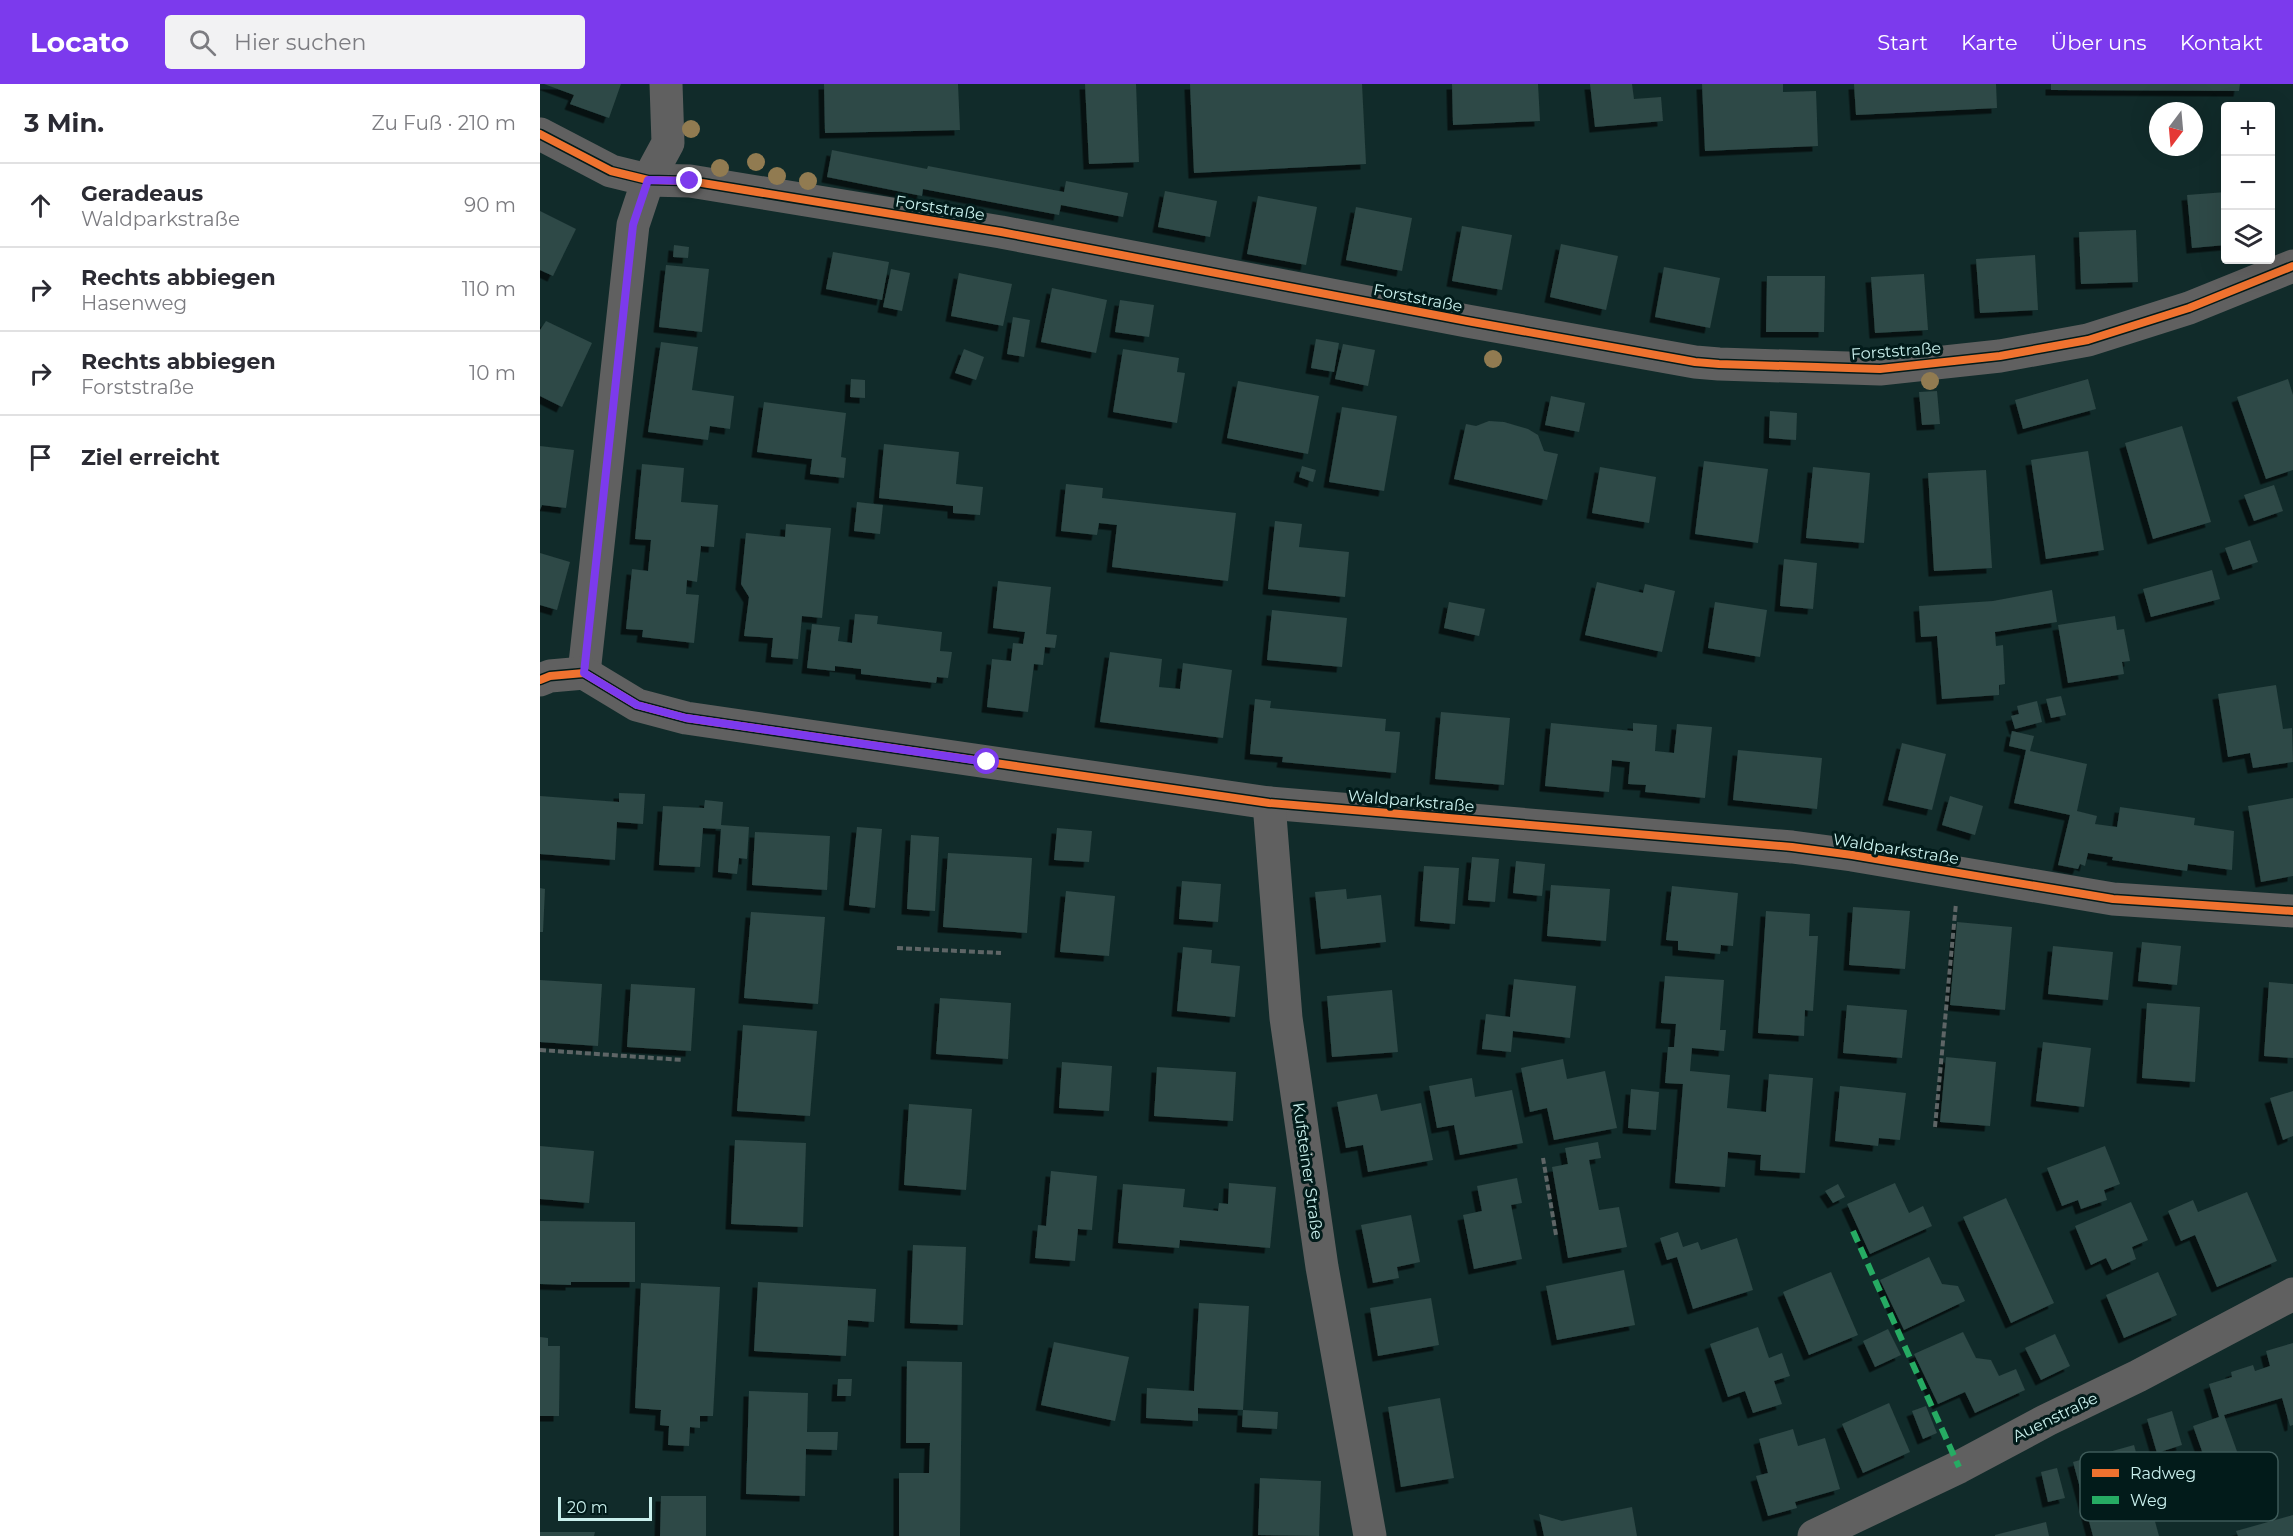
<!DOCTYPE html>
<html lang="de">
<meta charset="utf-8">
<style>
:root{--surface:#fff;--page:#f2f2f3;--text:#2b2b33;--muted:#7c7c81;--line:#e1e1e2;--accent:#7c3aed}
body{margin:0;font-family:Montserrat,sans-serif;background:var(--page);color:var(--text)}
.controls{position:absolute;right:18px;top:18px;display:grid;overflow:hidden;border-radius:6px;box-shadow:0 6px 24px #0002}
.controls button{width:54px;height:54px;display:grid;place-items:center;padding:0;border:0;border-bottom:2px solid var(--line);background:var(--surface);color:var(--text);font:30px sans-serif}
.compass{position:absolute;left:1609px;top:18px;width:54px;height:54px;border-radius:50%;background:var(--surface);box-shadow:0 6px 24px #0002;rotate:196deg}
.scale{position:absolute;left:18px;bottom:15px;width:94px;box-sizing:border-box;padding-left:6px;border:3px solid #c9efec;border-top:0;font-size:16px;line-height:21px;white-space:nowrap;color:#c9efec;-webkit-text-stroke:4px #021b1a;paint-order:stroke}
.stop{position:absolute;width:18px;height:18px;margin:-14px;border:4px solid #7c3aed;border-radius:50%;background:#fff}
.stop.end{background:#7c3aed;border-color:#fff;box-shadow:0 2px 6px #0008}
.list{margin:0;padding:0;list-style:none}
h2{display:flex;justify-content:space-between;align-items:center;height:78px;margin:0;padding:0 24px;font-size:26px}
h2 small{font-size:20px;font-weight:400;color:var(--muted)}
.list li{display:grid;grid-template-columns:39px 1fr auto;gap:18px;align-items:center;box-sizing:border-box;height:84px;padding:0 24px;border-top:2px solid var(--line)}
.list b{display:block;font-size:22px;white-space:nowrap}
.list p{margin:0;font-size:20px;white-space:nowrap;color:var(--muted)}
.list em{font-size:20px;font-style:normal;color:var(--muted)}
.icon{flex:none;width:33px;height:33px;fill:none;stroke:currentColor;stroke-width:2;stroke-linecap:round;stroke-linejoin:round}
.map{position:relative;flex:none;width:1753px;height:1452px;overflow:hidden}
header{display:flex;align-items:center;gap:36px;box-sizing:border-box;height:84px;padding:0 30px;background:var(--accent);color:#fff}
header strong{font-size:28px}
nav{display:flex;gap:33px;margin-inline-start:auto;font-size:21px}
.search{width:420px;height:54px;background:var(--page);display:flex;align-items:center;gap:15px;box-sizing:border-box;padding:0 21px;border-radius:6px;color:var(--muted);font-size:22px}
main{display:flex}
aside{flex:1;background:var(--surface)}
.map>svg:first-child{display:block}
</style>
<header>
<strong>Locato</strong>
<div class="search"><svg class="icon" aria-label="search" viewBox="0 0 24 24"><circle cx="10" cy="10" r="6"/><path d="M15 15l6 6"/></svg>Hier suchen</div>
<nav><a>Start</a><a>Karte</a><a>Über uns</a><a>Kontakt</a></nav>
</header>
<main>
<aside>
<h2>3 Min.<small>Zu Fuß · 210 m</small></h2>
<ul class="list">
<li><svg class="icon" aria-label="ahead" viewBox="0 0 24 24"><path d="M12 20V5M6 11l6-6 6 6"/></svg><div><b>Geradeaus</b><p>Waldparkstraße</p></div><em>90 m</em></li>
<li><svg class="icon" aria-label="right" viewBox="0 0 24 24"><path d="M7 20v-9h11M14 6l5 5-5 5"/></svg><div><b>Rechts abbiegen</b><p>Hasenweg</p></div><em>110 m</em></li>
<li><svg class="icon" aria-label="right" viewBox="0 0 24 24"><path d="M7 20v-9h11M14 6l5 5-5 5"/></svg><div><b>Rechts abbiegen</b><p>Forststraße</p></div><em>10 m</em></li>
<li><svg class="icon" aria-label="arrive" viewBox="0 0 24 24"><path d="M6 21V4h12l-3 4 3 4H6"/></svg><div><b>Ziel erreicht</b></div></li>
</ul>
</aside>
<div class="map">
<svg width="1753" height="1452" viewBox="0 0 1753 1452">
<defs>
<filter id="shadow"><feDropShadow dx="-5.5" dy="5.5" stdDeviation="0" flood-color="#0009"/></filter>
</defs>
<rect width="100%" height="100%" fill="#112b2a"/>
<g fill="#2e4846" filter="url(#shadow)">
<polygon points="4,0 81,0 69,34 30,20 34,11"/>
<polygon points="284,0 418,0 420,46 285,49"/>
<polygon points="545,0 596,0 599,78 549,80"/>
<polygon points="650,0 822,0 826,80 654,89"/>
<polygon points="912,0 998,0 1000,37 913,41"/>
<polygon points="1050,0 1092,0 1094,15 1121,13 1123,37 1055,43"/>
<polygon points="1162,0 1243,0 1243,8 1276,7 1278,62 1165,67"/>
<polygon points="1314,0 1456,0 1457,24 1316,31"/>
<polygon points="1511,0 1700,0 1699,7 1511,6"/>
<polygon points="292,66 387,85 388,82 524,108 526,97 588,109 583,133 521,121 519,131 383,105 382,112 287,93"/>
<polygon points="625,107 677,117 670,153 618,143"/>
<polygon points="1686,108 1686,161 1652,164 1647,111"/>
<polygon points="718,112 777,123 766,181 707,170"/>
<polygon points="816,123 872,134 862,187 806,176"/>
<polygon points="0,127 36,145 13,192 0,186"/>
<polygon points="922,142 972,151 962,206 912,197"/>
<polygon points="1596,146 1598,198 1541,200 1539,148"/>
<polygon points="1021,160 1078,172 1066,226 1010,213"/>
<polygon points="134,161 149,163 148,174 133,173"/>
<polygon points="293,168 349,178 342,216 286,205"/>
<polygon points="1495,171 1498,226 1440,229 1436,175"/>
<polygon points="126,181 169,185 162,248 119,243"/>
<polygon points="1124,183 1180,194 1170,244 1115,233"/>
<polygon points="351,185 370,189 362,227 343,223"/>
<polygon points="419,189 472,200 463,242 411,232"/>
<polygon points="1384,190 1388,246 1335,249 1331,193"/>
<polygon points="1227,192 1285,192 1284,248 1226,248"/>
<polygon points="512,204 567,216 556,269 501,258"/>
<polygon points="580,216 614,221 609,253 575,248"/>
<polygon points="473,233 490,236 484,273 467,270"/>
<polygon points="6,237 52,259 22,323 0,312 0,246"/>
<polygon points="776,255 799,259 794,288 771,284"/>
<polygon points="121,258 158,263 152,306 194,312 190,345 170,342 168,356 108,348"/>
<polygon points="803,260 835,266 828,302 795,295"/>
<polygon points="424,265 444,273 436,296 415,289"/>
<polygon points="583,265 639,274 637,288 645,289 637,339 573,328"/>
<polygon points="311,295 325,296 325,314 310,313"/>
<polygon points="1548,295 1556,325 1483,345 1475,316"/>
<polygon points="1748,295 1753,311 1753,386 1726,395 1697,313"/>
<polygon points="698,297 779,312 768,370 687,354"/>
<polygon points="1397,307 1400,340 1382,341 1379,308"/>
<polygon points="1011,312 1045,319 1039,348 1005,341"/>
<polygon points="224,318 306,329 301,373 306,374 304,394 270,390 272,375 217,368"/>
<polygon points="802,323 857,332 844,407 789,398"/>
<polygon points="1230,327 1257,329 1256,356 1229,354"/>
<polygon points="949,337 964,338 988,345 998,351 1004,367 1018,370 1007,416 914,395 926,340 936,342"/>
<polygon points="1642,342 1671,438 1613,455 1585,359"/>
<polygon points="344,360 419,368 416,400 443,403 440,431 413,429 413,422 339,414"/>
<polygon points="0,362 34,366 26,424 2,421 0,426"/>
<polygon points="1548,367 1564,466 1506,475 1491,376"/>
<polygon points="1164,377 1228,385 1218,459 1155,450"/>
<polygon points="102,380 144,384 141,418 178,421 174,463 161,462 157,498 147,496 146,510 159,511 154,559 102,553 103,546 86,545 92,485 108,487 111,456 95,455"/>
<polygon points="762,382 776,386 773,398 759,393"/>
<polygon points="1060,383 1116,393 1109,439 1052,429"/>
<polygon points="1273,383 1330,389 1324,459 1266,454"/>
<polygon points="1446,386 1452,484 1394,487 1388,389"/>
<polygon points="526,400 563,404 562,414 696,429 688,497 572,483 577,441 559,439 557,451 521,447"/>
<polygon points="1734,401 1743,427 1714,437 1704,411"/>
<polygon points="317,418 343,421 340,450 314,447"/>
<polygon points="735,437 762,440 759,463 809,468 805,513 728,505"/>
<polygon points="246,440 291,444 282,534 262,532 258,575 231,573 233,554 204,552 209,513 201,500 206,449 245,453"/>
<polygon points="1710,456 1718,478 1693,486 1685,464"/>
<polygon points="0,469 30,478 17,526 0,521"/>
<polygon points="1244,475 1277,479 1273,525 1240,522"/>
<polygon points="1672,486 1680,515 1611,533 1603,505"/>
<polygon points="458,497 511,503 506,550 517,551 515,564 505,563 503,581 494,580 488,628 447,623 452,575 471,577 473,559 483,560 485,548 453,544"/>
<polygon points="1057,498 1103,509 1105,500 1135,507 1122,568 1045,551"/>
<polygon points="1512,506 1517,538 1455,548 1456,562 1463,561 1465,600 1459,601 1459,611 1402,615 1397,552 1381,553 1379,522 1453,517"/>
<polygon points="909,518 945,525 939,552 904,544"/>
<polygon points="1175,518 1227,526 1220,573 1168,564"/>
<polygon points="732,526 807,534 802,583 727,576"/>
<polygon points="315,530 338,532 337,540 402,548 400,567 412,568 408,594 397,593 396,599 321,590 321,585 295,582 295,587 267,584 272,540 300,543 298,557 312,559"/>
<polygon points="1575,532 1577,546 1584,545 1590,577 1582,578 1584,590 1528,599 1518,541"/>
<polygon points="570,568 622,575 619,603 640,605 643,579 692,586 683,654 560,638"/>
<polygon points="1736,601 1743,645 1752,644 1753,678 1713,684 1710,669 1688,673 1678,610"/>
<polygon points="1521,612 1526,631 1511,634 1506,615"/>
<polygon points="715,615 731,617 730,624 846,635 845,647 860,648 856,689 742,678 743,673 710,670"/>
<polygon points="1497,617 1502,638 1475,645 1471,632 1479,630 1477,622"/>
<polygon points="901,628 970,634 964,701 895,695"/>
<polygon points="1011,639 1093,647 1093,639 1117,641 1115,667 1134,669 1137,640 1172,643 1165,714 1105,708 1106,701 1088,700 1090,678 1072,676 1069,708 1005,702"/>
<polygon points="1472,647 1494,652 1490,667 1547,680 1537,727 1557,732 1555,740 1577,743 1580,723 1655,734 1654,741 1694,747 1692,786 1648,780 1647,787 1572,776 1573,773 1548,769 1545,782 1540,780 1538,785 1518,781 1530,731 1474,719 1486,666 1469,662"/>
<polygon points="1362,659 1406,670 1392,726 1348,716"/>
<polygon points="1198,666 1282,674 1277,725 1193,716"/>
<polygon points="79,709 105,710 103,740 77,738 75,776 0,770 0,712 79,718"/>
<polygon points="1410,712 1443,722 1435,751 1402,741"/>
<polygon points="1753,714 1753,792 1721,798 1708,722"/>
<polygon points="165,716 183,718 181,741 209,743 207,775 199,774 197,790 178,788 181,745 163,744 160,783 119,781 123,722 164,724"/>
<polygon points="317,743 342,745 335,824 309,821"/>
<polygon points="517,744 552,747 549,778 514,776"/>
<polygon points="215,748 290,752 287,806 212,801"/>
<polygon points="371,751 399,753 395,827 367,825"/>
<polygon points="408,769 492,774 487,849 403,843"/>
<polygon points="932,773 959,775 955,818 928,816"/>
<polygon points="976,777 1005,780 1002,812 973,809"/>
<polygon points="884,782 919,784 915,840 880,837"/>
<polygon points="642,797 681,800 678,838 639,835"/>
<polygon points="1011,801 1070,805 1066,857 1007,852"/>
<polygon points="1132,802 1198,809 1193,862 1181,861 1180,870 1138,866 1138,857 1126,856"/>
<polygon points="0,804 5,805 3,848 0,848"/>
<polygon points="806,805 807,815 841,811 846,858 781,865 775,808"/>
<polygon points="526,807 575,812 569,872 520,868"/>
<polygon points="1313,823 1370,827 1365,885 1309,881"/>
<polygon points="1226,827 1270,830 1269,852 1278,852 1273,927 1265,926 1264,952 1218,949"/>
<polygon points="211,828 285,833 278,920 204,914"/>
<polygon points="1417,838 1472,843 1465,926 1410,921"/>
<polygon points="1602,858 1641,862 1637,901 1598,897"/>
<polygon points="1513,862 1573,868 1568,916 1508,910"/>
<polygon points="643,863 672,866 671,879 700,882 695,933 637,927"/>
<polygon points="1125,892 1184,896 1180,946 1186,946 1184,967 1152,964 1150,987 1190,991 1187,1024 1226,1028 1229,990 1273,994 1265,1089 1220,1086 1221,1071 1188,1068 1185,1103 1135,1099 1143,1000 1125,999 1128,963 1134,963 1136,940 1121,939"/>
<polygon points="974,895 1036,902 1030,954 973,947 971,968 942,965 946,930 970,933"/>
<polygon points="0,896 62,900 58,962 0,958"/>
<polygon points="1729,898 1753,900 1753,974 1724,972"/>
<polygon points="91,900 155,904 151,967 87,963"/>
<polygon points="852,906 858,968 792,973 787,912"/>
<polygon points="400,914 471,919 468,975 396,970"/>
<polygon points="1607,919 1660,923 1655,998 1602,994"/>
<polygon points="1307,921 1367,926 1362,974 1303,969"/>
<polygon points="203,941 277,947 270,1032 197,1027"/>
<polygon points="1503,958 1551,964 1544,1023 1496,1017"/>
<polygon points="1406,973 1456,978 1450,1042 1400,1038"/>
<polygon points="1023,975 1027,995 1065,987 1077,1044 1014,1056 1007,1024 990,1028 981,984"/>
<polygon points="522,978 572,982 569,1027 519,1024"/>
<polygon points="617,983 696,988 693,1037 614,1032"/>
<polygon points="932,994 935,1013 972,1006 983,1059 920,1071 914,1041 897,1044 889,1002"/>
<polygon points="1300,1002 1366,1009 1360,1056 1339,1054 1338,1062 1295,1057"/>
<polygon points="1091,1005 1119,1008 1116,1046 1088,1044"/>
<polygon points="1753,1007 1753,1052 1743,1056 1730,1014"/>
<polygon points="837,1010 841,1027 881,1019 893,1076 828,1088 823,1061 806,1064 797,1018"/>
<polygon points="369,1020 432,1025 426,1106 364,1101"/>
<polygon points="195,1056 266,1059 263,1143 191,1140"/>
<polygon points="1058,1058 1061,1074 1049,1076 1059,1126 1079,1123 1087,1163 1028,1174 1012,1083 1028,1080 1025,1064"/>
<polygon points="0,1062 54,1067 49,1119 0,1115"/>
<polygon points="1565,1062 1580,1100 1564,1106 1567,1116 1541,1125 1538,1116 1522,1122 1507,1084"/>
<polygon points="511,1087 557,1092 552,1146 538,1145 535,1177 495,1174 498,1141 506,1142"/>
<polygon points="977,1094 982,1119 971,1121 982,1175 934,1185 923,1131 942,1127 937,1102"/>
<polygon points="689,1099 736,1103 730,1164 640,1156 639,1164 578,1159 583,1100 645,1105 643,1123 678,1127 679,1119 688,1120"/>
<polygon points="1355,1099 1369,1129 1383,1122 1392,1142 1330,1170 1307,1120"/>
<polygon points="1298,1100 1305,1113 1293,1119 1285,1107"/>
<polygon points="1707,1108 1737,1177 1677,1203 1655,1151 1641,1157 1628,1127 1653,1116 1658,1128"/>
<polygon points="1466,1114 1514,1219 1471,1239 1423,1133"/>
<polygon points="1591,1118 1608,1156 1592,1163 1596,1175 1572,1186 1566,1174 1551,1181 1535,1142"/>
<polygon points="871,1131 880,1178 857,1183 859,1194 833,1199 821,1141"/>
<polygon points="0,1137 95,1138 95,1198 31,1198 31,1201 0,1200"/>
<polygon points="1138,1148 1143,1163 1158,1158 1161,1166 1197,1154 1213,1206 1153,1225 1137,1173 1127,1176 1120,1154"/>
<polygon points="373,1161 426,1163 423,1241 370,1239"/>
<polygon points="1389,1173 1402,1200 1418,1202 1425,1217 1364,1246 1340,1196"/>
<polygon points="1084,1186 1095,1241 1017,1256 1006,1202"/>
<polygon points="1291,1188 1318,1251 1269,1271 1243,1208"/>
<polygon points="1618,1188 1637,1231 1584,1254 1566,1211"/>
<polygon points="218,1198 336,1205 334,1238 308,1236 306,1272 214,1267"/>
<polygon points="101,1199 180,1203 173,1332 160,1332 160,1344 150,1343 149,1362 128,1361 129,1342 120,1341 121,1326 95,1324"/>
<polygon points="891,1214 899,1261 838,1272 830,1224"/>
<polygon points="659,1219 709,1222 703,1326 658,1324 658,1337 606,1334 607,1304 654,1307"/>
<polygon points="1218,1243 1229,1274 1242,1269 1250,1292 1234,1297 1242,1320 1213,1329 1205,1307 1188,1313 1170,1260"/>
<polygon points="1348,1245 1361,1271 1335,1283 1323,1257"/>
<polygon points="1423,1248 1436,1274 1451,1276 1459,1292 1476,1285 1485,1306 1435,1329 1425,1308 1398,1320 1374,1270"/>
<polygon points="1515,1250 1530,1282 1501,1296 1485,1264"/>
<polygon points="0,1253 8,1254 8,1262 20,1262 19,1332 0,1332"/>
<polygon points="514,1258 589,1273 575,1337 501,1321"/>
<polygon points="1753,1259 1753,1341 1750,1342 1742,1314 1684,1331 1704,1387 1673,1398 1653,1342 1679,1333 1669,1300 1692,1293 1691,1288 1713,1281 1715,1287 1730,1282 1726,1267"/>
<polygon points="367,1277 422,1278 420,1452 359,1452 359,1389 389,1389 390,1359 366,1359"/>
<polygon points="298,1295 312,1295 311,1312 297,1312"/>
<polygon points="209,1307 268,1309 267,1348 298,1348 297,1366 266,1365 265,1412 206,1410"/>
<polygon points="900,1314 914,1394 861,1403 848,1323"/>
<polygon points="1349,1319 1370,1368 1323,1389 1302,1340"/>
<polygon points="1386,1322 1397,1349 1383,1355 1372,1327"/>
<polygon points="703,1326 738,1328 737,1345 702,1343"/>
<polygon points="1632,1327 1642,1361 1617,1369 1607,1335"/>
<polygon points="1253,1345 1258,1362 1285,1354 1300,1405 1255,1418 1257,1424 1228,1432 1216,1392 1228,1389 1219,1355"/>
<polygon points="1594,1361 1619,1452 1553,1452 1533,1378"/>
<polygon points="1517,1384 1525,1414 1508,1418 1501,1388"/>
<polygon points="720,1394 781,1397 779,1452 718,1451"/>
<polygon points="121,1412 166,1412 166,1452 120,1452"/>
<polygon points="1092,1423 1097,1452 1004,1452 999,1430 1022,1437"/>
<polygon points="1753,1431 1753,1452 1698,1452 1696,1447"/>
<polygon points="1506,1438 1509,1452 1455,1452 1455,1451"/>
<polygon points="0,1448 55,1448 54,1452 0,1452"/>
</g>
<g fill="none" stroke-linecap="round" stroke-linejoin="round">
<g stroke="#5e6566" stroke-width="4" stroke-dasharray="6 3" stroke-linecap="butt">
<polyline points="357,864 461,869"/>
<polyline points="0,966 143,976"/>
<polyline points="1395,1043 1416,819"/>
<polyline points="1003,1074 1016,1151"/>
</g>
<g stroke="#606060" stroke-width="33">
<polyline points="0,50 71,87 108,96 150,97 461,148 927,237 1155,278 1179,280 1340,285 1460,272 1548,256 1649,224 1753,182"/>
<polyline points="44,589 93,141 108,96 128,59 126,0"/>
<polyline points="0,596 10,592 44,589 97,621 146,634 729,719 1252,763 1312,771 1573,815 1753,827"/>
<polyline points="729,719 746,934 782,1183 830,1452"/>
<polyline points="1274,1452 1419,1383 1507,1336 1598,1292 1753,1210"/>
</g>
<polyline stroke="#26ab63" stroke-width="6" stroke-dasharray="12 6" stroke-linecap="butt" points="1313,1147 1419,1383"/>
<g stroke="#021b1a" stroke-width="11">
<g id="cycleway">
<polyline points="0,50 71,87 108,96 150,97 461,148 927,237 1155,278 1179,280 1340,285 1460,272 1548,256 1649,224 1753,182"/>
<polyline points="0,596 10,592 44,589 97,621 146,634 729,719 1252,763 1312,771 1573,815 1753,827"/>
</g>
</g>
<use href="#cycleway" stroke="#ef722f" stroke-width="8"/>
</g>
<g fill="#917b51">
<circle cx="151" cy="45" r="9"/>
<circle cx="216" cy="78" r="9"/>
<circle cx="180" cy="84" r="9"/>
<circle cx="237" cy="92" r="9"/>
<circle cx="268" cy="97" r="9"/>
<circle cx="953" cy="275" r="9"/>
<circle cx="1390" cy="297" r="9"/>
</g>
<g fill="none" stroke-linecap="round" stroke-linejoin="round">
<polyline stroke="#7c3aed" stroke-width="8" points="150,97 108,96 93,141 44,589 97,621 146,634 447,678"/>
</g>
<g text-anchor="middle" dominant-baseline="central" stroke-width="6" stroke-linejoin="round" paint-order="stroke">
<g font-size="16" fill="#c9efec" stroke="#021b1a">
<text transform="translate(400 124) rotate(9)">Forststraße</text>
<text transform="translate(878 214) rotate(11)">Forststraße</text>
<text transform="translate(1356 267) rotate(-4)">Forststraße</text>
<text transform="translate(871 717) rotate(5)">Waldparkstraße</text>
<text transform="translate(1356 765) rotate(9)">Waldparkstraße</text>
<text transform="translate(768 1087) rotate(82)">Kufsteiner Straße</text>
<text transform="translate(1515 1333) rotate(-26)">Auenstraße</text>
</g>
</g>
<rect x="1540" y="1368" width="198" height="69" rx="9" fill="#021b1a" stroke="#3e5b59" stroke-width="1.5"/>
<rect x="1552" y="1385" width="27" height="8" fill="#ef722f"/>
<rect x="1552" y="1412" width="27" height="8" fill="#26ab63"/>
<g font-size="16" fill="#c9efec">
<text x="1590" y="1395">Radweg</text>
<text x="1590" y="1422">Weg</text>
</g>
</svg>
<div class="controls">
<button>+</button>
<button>−</button>
<button><svg class="icon" aria-label="layers" viewBox="0 0 24 24"><path d="M12 4l9 5-9 5-9-5zM3 14l9 5 9-5"/></svg></button>
</div>
<svg class="compass" viewBox="-18 -18 36 36"><path d="M0-13l5 13h-10z" fill="#e53935"/><path d="M0 13l5-13h-10z" fill="#7c7c81"/></svg>
<div class="scale">20 m</div>
<div class="stop" style="left:447px;top:678px"></div>
<div class="stop end" style="left:150px;top:97px"></div>
</div>
</main>
